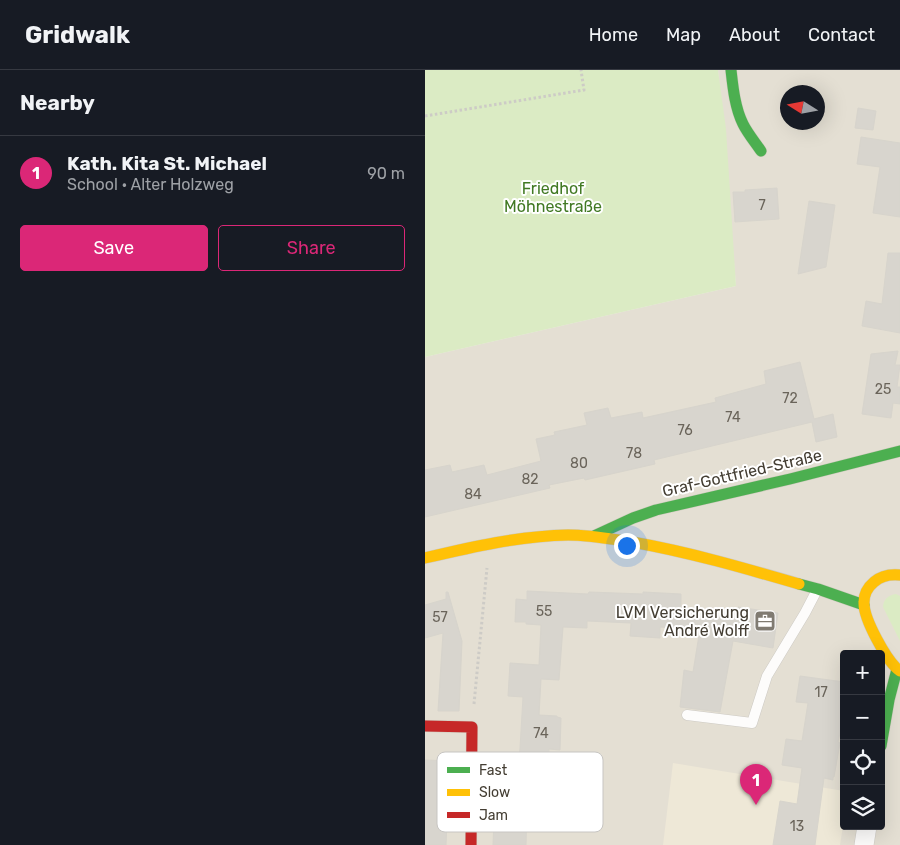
<!DOCTYPE html>
<meta charset="utf-8">
<style>
:root{--surface:#171b24;--page:#242831;--text:#f1f3f6;--muted:#9ea1a6;--line:#363941;--accent:#db2777}
body{margin:0;font-family:Rubik,sans-serif;background:var(--page);color:var(--text)}
.controls{position:absolute;right:15px;bottom:15px;display:grid;overflow:hidden;border-radius:5px;box-shadow:0 5px 20px #0002}
.controls button{width:45px;height:45px;display:grid;place-items:center;padding:0;border:0;border-bottom:1px solid var(--line);background:var(--surface);color:var(--text);font:25px sans-serif}
.compass{position:absolute;left:355px;top:15px;width:45px;height:45px;border-radius:50%;background:var(--surface);box-shadow:0 5px 20px #0002;rotate:281deg}
.you{position:absolute;left:201px;top:475px;width:18px;height:18px;margin:-12px;border:4px solid #fff;border-radius:50%;background:#1a73e8;box-shadow:0 0 0 8px #1a73e833}
.badge{display:grid;place-items:center;width:32px;height:32px;border-radius:50%;background:var(--accent);color:#fff;font-size:16px;font-weight:700}
.pin{position:absolute;translate:-50% -41px;filter:drop-shadow(0 1px 2px #0008)}
.pin::after{content:'';position:absolute;top:26px;width:18px;height:15px;background:inherit;clip-path:polygon(0 0,100% 0,50% 100%)}
.list{margin:0;padding:0;list-style:none}
h2{display:flex;justify-content:space-between;align-items:center;height:65px;margin:0;padding:0 20px;font-size:21px}
h2 small{font-size:16px;font-weight:400;color:var(--muted)}
.list li{display:grid;grid-template-columns:32px 1fr auto;gap:15px;align-items:center;box-sizing:border-box;height:75px;padding:0 20px;border-top:1px solid var(--line)}
.list b{display:block;font-size:19px;white-space:nowrap}
.list p{margin:0;font-size:16px;white-space:nowrap;color:var(--muted)}
.list em{font-size:16px;font-style:normal;color:var(--muted)}
.actions{display:flex;gap:10px;padding:15px 20px}
.actions a{flex:1;padding:11px 0;border:1px solid var(--accent);border-radius:5px;text-align:center;font-size:18px;color:var(--accent)}
.actions .main{background:var(--accent);color:#fff}
.icon{flex:none;width:28px;height:28px;fill:none;stroke:currentColor;stroke-width:2;stroke-linecap:round;stroke-linejoin:round}
.map{position:relative;flex:none;width:475px;height:775px;overflow:hidden}
header{display:flex;align-items:center;gap:30px;box-sizing:border-box;height:70px;padding:0 25px;background:var(--surface);border-bottom:1px solid var(--line)}
header strong{font-size:24px}
nav{display:flex;gap:28px;margin-inline-start:auto;font-size:18px}
main{display:flex}
aside{flex:1;background:var(--surface)}
.map>svg:first-child{display:block}
</style>
<header>
<strong>Gridwalk</strong>
<nav><a>Home</a><a>Map</a><a>About</a><a>Contact</a></nav>
</header>
<main>
<aside>
<h2>Nearby<small></small></h2>
<ul class="list">
<li><span class="badge">1</span><div><b>Kath. Kita St. Michael</b><p>School · Alter Holzweg</p></div><em>90 m</em></li>
</ul>
<div class="actions"><a class="main">Save</a><a>Share</a></div>
</aside>
<div class="map">
<svg width="475" height="775" viewBox="0 0 475 775">
<rect width="100%" height="100%" fill="#efede6"/>
<path fill="#e4dfd3" fill-rule="evenodd" d="M293,0H475V775H0V287L311,216ZM362,22H392V52H362ZM419,584H456V756H419Z"/>
<polygon fill="#eee8d7" points="248,693 419,721 419,749 415,775 238,775"/>
<g fill="#dbebc4">
<polygon points="0,0 293,0 301,59 311,216 0,287"/>
<path d="M471,524L475,526V571L458,537C458,530 463,525 471,524Z"/>
</g>
<g fill="#d8d5ce" stroke="#d7d4cc">
<polygon points="433,38 451,41 448,60 430,58"/>
<polygon points="436,67 475,73 475,147 448,143 455,97 432,94"/>
<polygon points="352,118 354,149 310,152 308,122 320,122 320,120"/>
<polygon points="384,131 410,135 401,197 373,204"/>
<polygon points="463,183 475,183 475,263 437,256 441,231 457,234"/>
<polygon points="473,281 470,295 475,295 472,317 475,317 475,334 468,333 466,348 437,344 446,284"/>
<polygon points="375,292 389,349 408,344 412,367 391,372 387,352 229,390 230,394 160,410 159,408 124,415 125,418 0,447 0,400 25,395 27,402 59,395 62,405 116,391 111,369 130,365 129,362 162,355 159,343 183,338 186,348 217,342 218,348 291,332 290,328 341,314 339,301"/>
<polygon points="102,521 163,524 164,522 218,524 218,522 256,524 256,537 312,547 313,537 353,543 348,578 308,571 295,642 255,637 259,600 268,602 275,559 235,557 235,568 205,566 206,553 162,551 162,558 138,557 134,610 116,609 114,645 132,646 132,647 136,648 135,680 124,679 122,738 102,737 101,775 68,775 69,749 83,749 85,694 94,695 98,627 83,626 85,593 114,595 116,555 101,554 101,552 90,552 91,529 102,530"/>
<polygon points="21,522 23,522 37,571 34,641 13,641 18,563 0,568 0,535 21,529"/>
<polygon points="375,606 419,612 419,644 413,672 415,673 409,707 408,707 408,710 399,708 390,775 348,775 355,731 372,734 377,698 357,695 361,669 377,671 383,633 371,632"/>
<polygon points="0,690 28,691 26,728 23,728 21,775 0,775"/>
</g>
<g fill="none" stroke-linecap="round" stroke-linejoin="round">
<g stroke="#cdcac4" stroke-width="11">
<polyline id="lane" points="262,645 327,653 342,606 380,543 392,520"/>
</g>
<g stroke="#cdcac4" stroke-width="20">
<polyline id="street" points="439,775 442,756"/>
</g>
<g stroke="#cecabd" stroke-width="12">
<g id="fast">
<path d="M306,0C308,18 310,38 318,54C323,64 330,72 336,81"/>
<polyline points="169,466 208,448 231,440 365,409 475,381"/>
<polyline points="374,514 393,519 439,535"/>
<polyline points="456,676 464,630 472,599"/>
</g>
</g>
<g stroke="#cecabd" stroke-width="12">
<g id="slow">
<path d="M0,488C47,477 94,466 143,465C165,465 186,469 207,472C264,482 319,498 374,514"/>
<path d="M475,505C465,504 457,505 449,512C443,517 439,524 439,532C438,548 462,592 475,601"/>
</g>
</g>
<g stroke="#cecabd" stroke-width="12">
<polyline id="jam" points="0,656 47,657 46,775"/>
</g>
<g stroke="#cdcbc6" stroke-width="3" stroke-dasharray="2.5 2.5" stroke-linecap="butt">
<polyline points="0,46 159,20 156,0"/>
<polyline points="49,634 62,498"/>
</g>
<use href="#lane" stroke="#fdfcfb" stroke-width="10"/>
<use href="#street" stroke="#fdfcfb" stroke-width="19"/>
<use href="#fast" stroke="#4caf50" stroke-width="11"/>
<use href="#slow" stroke="#ffc107" stroke-width="11"/>
<use href="#jam" stroke="#c62828" stroke-width="11"/>
</g>
<defs>
<g id="office-square" transform="scale(1.125)"><rect x="-9" y="-9" width="18" height="18" rx="4" fill="#807b72" stroke="#fff"/><path d="M-6-3h4V-5.5h4V-3h4V5H-6ZM-1-4.5V-3h2v-1.5ZM-6 0V1H6V0Z" fill="#fff"/></g>
</defs>
<g fill-rule="evenodd">
<use href="#office-square" x="340" y="551"/>
</g>
<g text-anchor="middle" dominant-baseline="central" stroke-width="4" stroke-linejoin="round" paint-order="stroke">
<g font-size="14" fill="#6a645a">
<text x="337" y="135">7</text>
<text x="458" y="319">25</text>
<text x="365" y="328">72</text>
<text x="308" y="347">74</text>
<text x="260" y="360">76</text>
<text x="209" y="383">78</text>
<text x="154" y="393">80</text>
<text x="105" y="409">82</text>
<text x="48" y="424">84</text>
<text x="119" y="541">55</text>
<text x="15" y="547">57</text>
<text x="396" y="622">17</text>
<text x="116" y="663">74</text>
<text x="372" y="756">13</text>
</g>
<g font-size="16" fill="#417923" stroke="#fff">
<text x="128" y="118">Friedhof<tspan x="128" dy="18">Möhnestraße</tspan></text>
</g>
<g font-size="16" fill="#443e33" stroke="#fff">
<text transform="translate(317 403) rotate(-13)">Graf-Gottfried-Straße</text>
</g>
<g font-size="16" fill="#443e33" stroke="#fff" text-anchor="end">
<text x="324" y="542">LVM Versicherung<tspan x="324" dy="18">André Wolff</tspan></text>
</g>
</g>
<rect x="12" y="682" width="166" height="80" rx="8" fill="#fff" stroke="#c7c5c2" stroke-width="1"/>
<rect x="22" y="697" width="23" height="6" fill="#4caf50"/>
<rect x="22" y="719" width="23" height="7" fill="#ffc107"/>
<rect x="22" y="742" width="23" height="6" fill="#c62828"/>
<g font-size="14" fill="#443e33">
<text x="54" y="705">Fast</text>
<text x="54" y="727">Slow</text>
<text x="54" y="750">Jam</text>
</g>
</svg>
<div class="controls">
<button>+</button>
<button>−</button>
<button><svg class="icon" aria-label="locate" viewBox="0 0 24 24"><circle cx="12" cy="12" r="6"/><path d="M12 2v4M12 18v4M2 12h4M18 12h4"/></svg></button>
<button><svg class="icon" aria-label="layers" viewBox="0 0 24 24"><path d="M12 4l9 5-9 5-9-5zM3 14l9 5 9-5"/></svg></button>
</div>
<svg class="compass" viewBox="-18 -18 36 36"><path d="M0-13l5 13h-10z" fill="#e53935"/><path d="M0 13l5-13h-10z" fill="#9ea1a6"/></svg>
<div class="you"></div>
<div class="pin badge" style="left:331px;top:735px">1</div>
</div>
</main>
